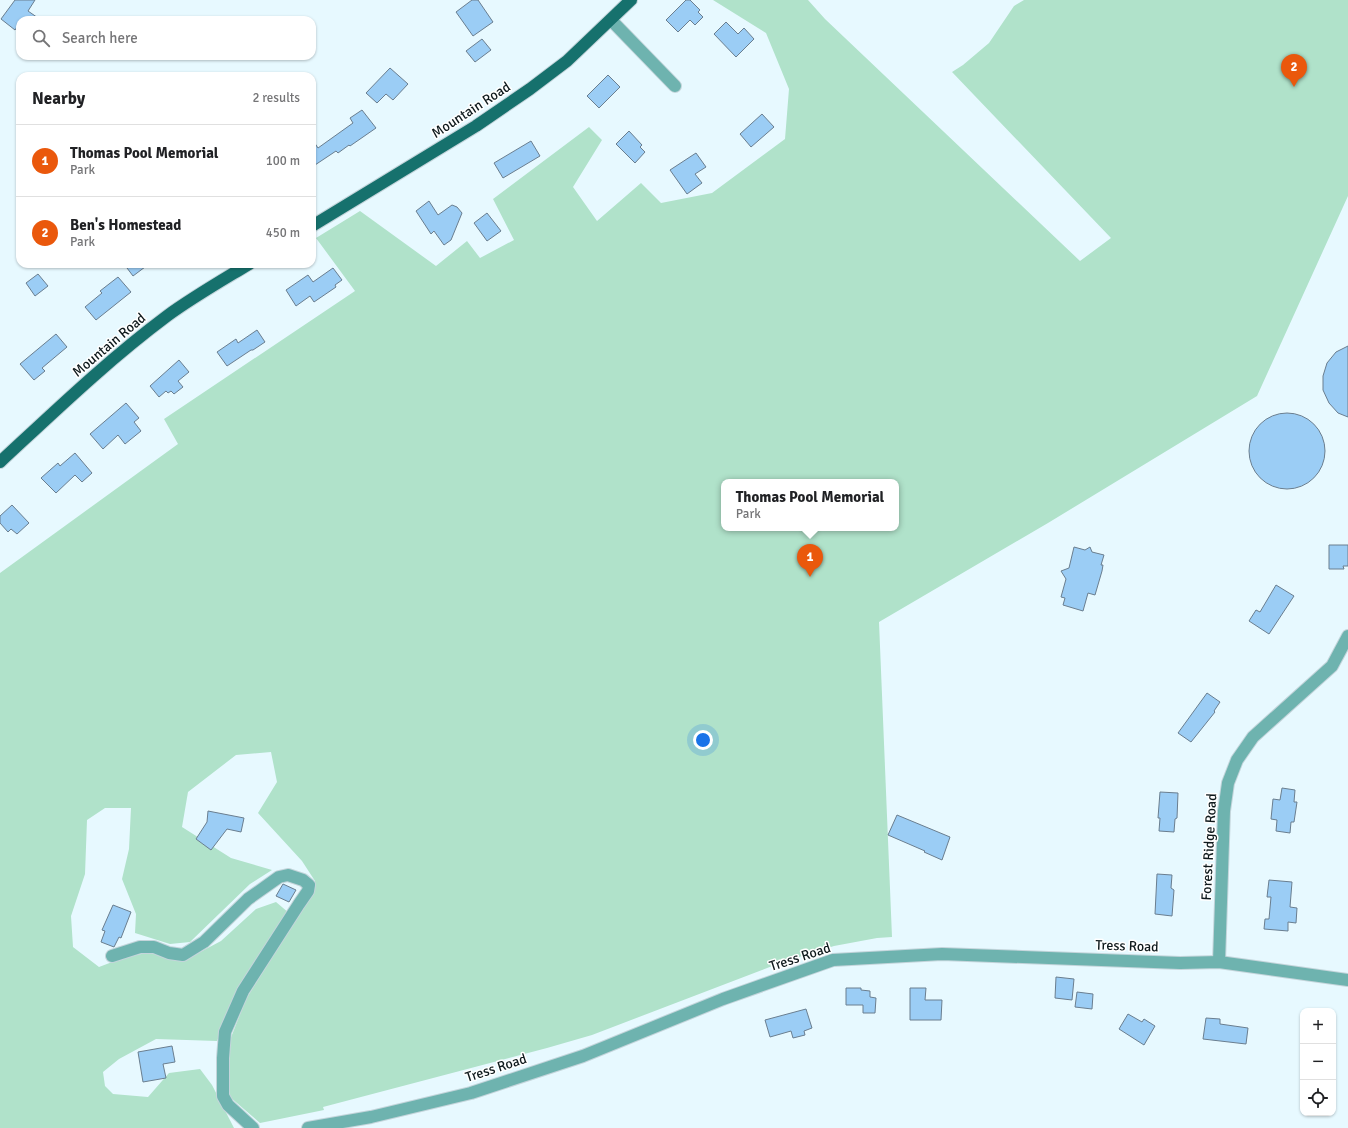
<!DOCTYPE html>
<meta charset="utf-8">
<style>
:root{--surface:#fff;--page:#f2f2f2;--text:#202124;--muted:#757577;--line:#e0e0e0;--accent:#ea580c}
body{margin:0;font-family:Signika,sans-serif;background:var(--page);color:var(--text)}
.controls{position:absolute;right:12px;bottom:12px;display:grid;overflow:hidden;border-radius:8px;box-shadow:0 1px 3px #0004}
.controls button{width:36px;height:36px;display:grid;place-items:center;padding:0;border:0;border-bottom:1px solid var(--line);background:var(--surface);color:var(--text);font:20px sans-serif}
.you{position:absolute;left:703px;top:740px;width:14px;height:14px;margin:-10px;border:3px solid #fff;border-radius:50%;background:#1a73e8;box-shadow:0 0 0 6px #1a73e833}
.badge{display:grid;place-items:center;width:26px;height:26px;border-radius:50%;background:var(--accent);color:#fff;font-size:13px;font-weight:700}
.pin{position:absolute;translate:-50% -33px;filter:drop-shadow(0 1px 2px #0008)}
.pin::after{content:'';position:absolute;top:21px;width:14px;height:12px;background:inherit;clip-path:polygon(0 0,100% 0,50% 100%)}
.popup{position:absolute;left:721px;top:479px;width:178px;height:52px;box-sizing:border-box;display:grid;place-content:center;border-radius:8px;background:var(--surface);filter:drop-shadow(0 1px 3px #0005);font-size:13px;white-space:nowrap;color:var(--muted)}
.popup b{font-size:15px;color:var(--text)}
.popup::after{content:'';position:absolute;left:50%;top:100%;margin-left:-8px;border:8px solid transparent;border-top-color:var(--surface)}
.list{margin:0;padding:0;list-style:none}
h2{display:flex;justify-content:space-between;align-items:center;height:52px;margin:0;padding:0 16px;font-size:17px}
h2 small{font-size:13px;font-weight:400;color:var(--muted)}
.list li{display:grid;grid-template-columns:26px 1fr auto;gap:12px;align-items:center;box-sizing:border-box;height:72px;padding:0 16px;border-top:1px solid var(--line)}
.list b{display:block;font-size:15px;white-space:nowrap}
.list p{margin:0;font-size:13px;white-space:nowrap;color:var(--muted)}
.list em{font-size:13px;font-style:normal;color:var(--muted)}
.icon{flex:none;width:22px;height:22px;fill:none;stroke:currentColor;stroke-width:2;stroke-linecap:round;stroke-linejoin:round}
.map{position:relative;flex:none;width:1348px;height:1128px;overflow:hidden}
.search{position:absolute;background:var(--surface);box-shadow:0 1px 3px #0004;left:16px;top:16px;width:300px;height:44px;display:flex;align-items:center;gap:10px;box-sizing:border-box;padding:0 14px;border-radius:12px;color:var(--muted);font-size:15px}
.panel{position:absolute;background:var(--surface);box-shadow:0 1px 3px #0004;left:16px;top:72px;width:300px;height:196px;border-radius:12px}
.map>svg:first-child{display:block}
</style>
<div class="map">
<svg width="1348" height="1128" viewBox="0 0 1348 1128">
<rect width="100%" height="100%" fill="#e7f9ff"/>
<path fill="#b0e2ca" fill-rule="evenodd" d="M713,0H808L825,19L1080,261L1111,238L952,72L963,65L989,43L1014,6L1024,0H1348V196L1257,396L1048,523L879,622L892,937L877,938L834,946L780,963L592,1035L547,1048L323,1107L324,1110L260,1123L230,1097V1040L246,999L310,896L315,881L302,861L258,813L277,782L271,752L236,755L188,792L182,827L231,858L272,870L250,884L190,942L170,944L135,933L136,914L122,879L129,849L131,808H105L87,820L85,874L71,916L73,947L99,967L128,956L148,953L187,959L221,941L256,909L276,902L289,913L245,976L217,1041L156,1039L119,1059L103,1072L105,1086L113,1094L148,1097L169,1073L200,1069L212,1085L234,1128H0V573L178,444L164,419L355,291L316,238L360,211L436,266L467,241L480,258L514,240L493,199L589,127L602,140L573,187L597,221L641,183L661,203L712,193L785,139L789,89L766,33ZM724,482H896V528H724Z"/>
<g fill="#9bcdf5" stroke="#6a7e8f">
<polygon points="15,0 35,0 28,11 41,20 20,20 20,23 15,30 1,19"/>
<polygon points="472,0 478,0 493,22 473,36 456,12"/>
<polygon points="686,0 690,0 700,10 698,12 703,17 695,25 690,20 678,32 666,20"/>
<polygon points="726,22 738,34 744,28 754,39 736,57 714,34"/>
<polygon points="482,39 491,50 475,62 466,51"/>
<polygon points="390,68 408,84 393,100 386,94 377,103 366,93"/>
<polygon points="608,75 620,87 599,108 587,96"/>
<polygon points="362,110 376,128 350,146 349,145 338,153 336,151 312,167 312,139 318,148 353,123 350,118"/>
<polygon points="762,114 774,127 751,147 740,134"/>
<polygon points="629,131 642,145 640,147 645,152 635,163 616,144"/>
<polygon points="531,141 540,156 503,178 494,163"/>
<polygon points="696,153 706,167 695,174 702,183 687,194 670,170"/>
<polygon points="429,201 438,215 452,205 457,207 462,213 451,240 444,245 434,231 431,234 416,211"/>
<polygon points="487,213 501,231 487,241 474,223"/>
<polygon points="124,264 149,264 133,276"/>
<polygon points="333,268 342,280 335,285 336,287 314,302 310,296 296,306 286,290 308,275 313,282"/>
<polygon points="38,274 48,286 35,296 26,283"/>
<polygon points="118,277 131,292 96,320 85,307 102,293 100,291"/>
<polygon points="257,330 265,342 253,350 251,350 227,366 217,352 236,339 238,343"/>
<polygon points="56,334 67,347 42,368 45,371 34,380 20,364"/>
<polygon points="1348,346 1348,417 1338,413 1329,403 1323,390 1323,376 1327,363 1336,352"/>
<polygon points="179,360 189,372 178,381 183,387 174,394 171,391 168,393 166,391 159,397 150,386"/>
<polygon points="126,403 139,418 134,422 141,431 125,444 118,435 103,449 90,434"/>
<circle cx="1287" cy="451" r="38"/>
<polygon points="75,453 92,473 82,482 75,475 56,493 41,478 58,463 60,466"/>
<polygon points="12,505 29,523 17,534 11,529 8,532 0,523 0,516"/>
<polygon points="1329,545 1348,545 1348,566 1343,566 1344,569 1329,569"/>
<polygon points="1074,547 1085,550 1090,547 1092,552 1104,555 1101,565 1103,565 1102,571 1095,595 1088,593 1083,611 1063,605 1065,598 1061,597 1066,579 1061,571 1069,568"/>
<polygon points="1276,585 1294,596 1269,634 1249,621 1256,610 1260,612"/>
<polygon points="1207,693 1220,702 1214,711 1215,712 1191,742 1178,733"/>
<polygon points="1282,788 1295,790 1294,802 1297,802 1294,822 1291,822 1290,833 1276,831 1277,820 1271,819 1273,799 1280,800"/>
<polygon points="1160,792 1178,793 1177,818 1175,819 1174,832 1159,831 1160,818 1158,818"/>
<polygon points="208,811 244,818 241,832 227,829 211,850 196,839 207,822"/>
<polygon points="897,815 950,837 942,860 924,852 925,851 888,835"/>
<polygon points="1157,874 1172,875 1171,888 1174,890 1172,916 1155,914"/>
<polygon points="1269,880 1292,882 1290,907 1297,908 1296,923 1288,922 1288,931 1264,929 1265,919 1269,919 1271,897 1267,897"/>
<polygon points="283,884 296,890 289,902 276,896"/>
<polygon points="113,905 131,912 121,938 119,937 114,947 101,942 105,931 102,930"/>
<polygon points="1056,977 1074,979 1072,1000 1055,998"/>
<polygon points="846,988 861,988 861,990 870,991 870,997 876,998 875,1013 863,1013 863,1005 846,1005"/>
<polygon points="910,988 926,988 925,1000 942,1000 941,1020 910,1020"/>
<polygon points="1077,992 1093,994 1092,1009 1075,1007"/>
<polygon points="806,1009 812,1028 804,1031 805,1035 793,1038 791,1031 770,1037 765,1020"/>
<polygon points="1128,1014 1142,1022 1144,1019 1155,1026 1144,1045 1119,1029"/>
<polygon points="1206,1018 1220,1019 1220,1024 1248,1028 1246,1044 1203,1039"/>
<polygon points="172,1046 175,1062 163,1064 166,1078 143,1082 138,1052"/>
</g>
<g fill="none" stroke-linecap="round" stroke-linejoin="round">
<g stroke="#c4d5db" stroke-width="14">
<g id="minor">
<polyline points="611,20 675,86"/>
<polyline points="112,956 140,947 154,947 169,953 183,955 204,942 248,899 279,877 288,875 303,880 309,885 308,891 299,904 243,991 225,1032 223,1058 223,1096 228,1105 253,1128"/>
<polyline points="1219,962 1224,811 1228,783 1237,760 1253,737 1332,666 1348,636"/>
<polyline points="308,1128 371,1117 471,1093 583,1056 723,999 833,960 942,954 1180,963 1219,962 1348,980"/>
</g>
</g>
<g stroke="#c4d5db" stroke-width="14">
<g id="major">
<polyline points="312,226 476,126 530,89 567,61 631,0"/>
<path d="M0,462C54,412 108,360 167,316C193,297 221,281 249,264"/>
</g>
</g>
<use href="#minor" stroke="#6eb3af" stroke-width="12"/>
<use href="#major" stroke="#16716d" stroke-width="12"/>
</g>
<g text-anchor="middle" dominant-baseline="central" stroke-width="3" stroke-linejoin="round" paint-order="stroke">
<g font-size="14" fill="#0e191c" stroke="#fff">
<text transform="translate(471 110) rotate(-33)">Mountain Road</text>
<text transform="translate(109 345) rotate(-40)">Mountain Road</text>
<text transform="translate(1209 847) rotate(-87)">Forest Ridge Road</text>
<text transform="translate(1127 946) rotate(2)">Tress Road</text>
<text transform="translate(800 957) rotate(-18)">Tress Road</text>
<text transform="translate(496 1068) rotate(-18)">Tress Road</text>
</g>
</g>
</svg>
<div class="controls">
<button>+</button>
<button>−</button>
<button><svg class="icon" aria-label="locate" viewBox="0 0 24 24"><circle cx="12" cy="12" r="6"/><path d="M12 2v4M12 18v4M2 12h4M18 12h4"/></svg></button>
</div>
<div class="you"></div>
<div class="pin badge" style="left:810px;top:577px">1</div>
<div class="popup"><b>Thomas Pool Memorial</b>Park</div>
<div class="pin badge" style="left:1294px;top:87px">2</div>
<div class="search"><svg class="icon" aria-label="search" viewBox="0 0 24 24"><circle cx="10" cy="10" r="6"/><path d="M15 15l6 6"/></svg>Search here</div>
<section class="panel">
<h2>Nearby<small>2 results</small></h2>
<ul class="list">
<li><span class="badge">1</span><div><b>Thomas Pool Memorial</b><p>Park</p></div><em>100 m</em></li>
<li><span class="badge">2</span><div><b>Ben's Homestead</b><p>Park</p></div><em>450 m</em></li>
</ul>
</section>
</div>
